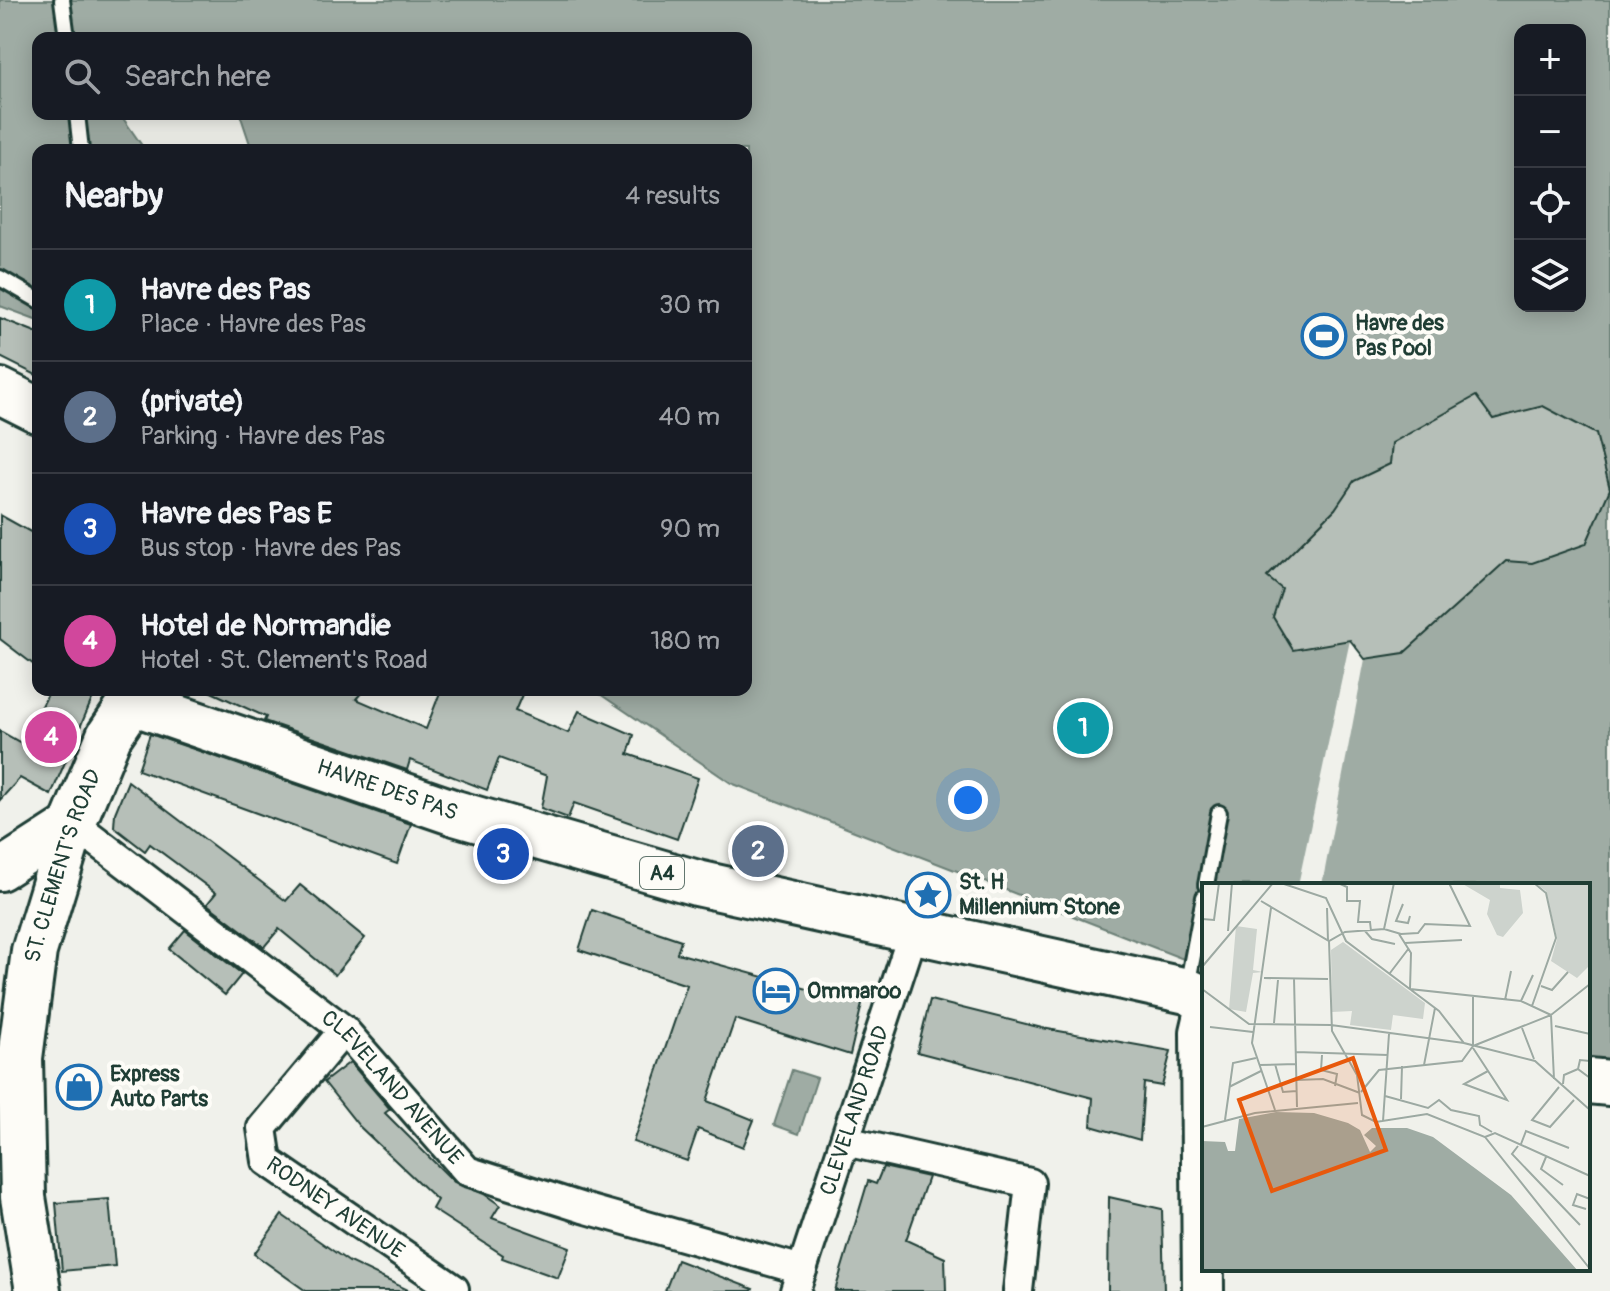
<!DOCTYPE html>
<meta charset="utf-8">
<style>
:root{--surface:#171b24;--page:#242831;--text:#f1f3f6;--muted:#9ea1a6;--line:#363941;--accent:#1a73e8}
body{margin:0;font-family:Pangolin,sans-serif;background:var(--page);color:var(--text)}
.controls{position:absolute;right:24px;top:24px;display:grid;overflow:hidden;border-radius:16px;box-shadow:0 4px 20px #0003}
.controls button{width:72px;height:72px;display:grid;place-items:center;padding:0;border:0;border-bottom:2px solid var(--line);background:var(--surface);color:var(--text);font:40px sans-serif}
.you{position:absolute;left:968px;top:800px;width:28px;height:28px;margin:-20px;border:6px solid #fff;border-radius:50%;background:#1a73e8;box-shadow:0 0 0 12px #1a73e833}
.badge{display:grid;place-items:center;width:52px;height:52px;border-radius:50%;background:var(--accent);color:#fff;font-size:26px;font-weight:700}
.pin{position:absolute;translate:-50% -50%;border:4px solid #fff;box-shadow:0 2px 8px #0006}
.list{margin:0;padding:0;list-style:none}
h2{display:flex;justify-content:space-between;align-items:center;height:104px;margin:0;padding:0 32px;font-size:34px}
h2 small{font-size:26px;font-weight:400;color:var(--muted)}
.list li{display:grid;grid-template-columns:52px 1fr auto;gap:24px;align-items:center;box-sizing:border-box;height:112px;padding:0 32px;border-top:2px solid var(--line)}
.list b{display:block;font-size:30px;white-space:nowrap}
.list p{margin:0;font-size:26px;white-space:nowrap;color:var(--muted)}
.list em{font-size:26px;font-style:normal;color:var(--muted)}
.icon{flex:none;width:44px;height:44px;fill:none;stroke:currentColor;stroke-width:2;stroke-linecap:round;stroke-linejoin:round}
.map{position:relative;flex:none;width:1610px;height:1291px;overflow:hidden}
.search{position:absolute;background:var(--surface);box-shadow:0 4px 20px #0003;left:32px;top:32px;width:720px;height:88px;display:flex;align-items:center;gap:20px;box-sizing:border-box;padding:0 28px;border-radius:16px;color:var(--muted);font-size:30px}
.panel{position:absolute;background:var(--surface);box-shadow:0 4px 20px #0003;left:32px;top:144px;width:720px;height:552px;border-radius:16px}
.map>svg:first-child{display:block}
</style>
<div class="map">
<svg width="1610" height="1291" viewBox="0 0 1610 1291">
<rect width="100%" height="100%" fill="#f0f1eb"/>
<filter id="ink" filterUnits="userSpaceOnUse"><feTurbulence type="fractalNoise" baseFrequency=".0125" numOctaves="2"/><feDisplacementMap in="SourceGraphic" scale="16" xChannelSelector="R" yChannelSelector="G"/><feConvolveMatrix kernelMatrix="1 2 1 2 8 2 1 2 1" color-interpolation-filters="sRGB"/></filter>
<g filter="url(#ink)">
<g fill="#9faca4" stroke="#6c8077" stroke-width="2" fill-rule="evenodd">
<path d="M0,0H1610V1062L1588,1057V885H1204V967L731,783L594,690H746V150H252L240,114H746V38H38V114H120L145,150H38V320L0,306ZM1520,30H1580V306H1520Z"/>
<polygon points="792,1070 817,1078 799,1134 774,1125"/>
</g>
<polygon fill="#f0f1eb" points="1350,640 1365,659 1322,885 1298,885"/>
<g fill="#b6bfb8" stroke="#1f3d34" stroke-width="2">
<polygon points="0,318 38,333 38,376 0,357"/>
<polygon points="1476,396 1493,419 1543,406 1596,434 1610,489 1586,544 1532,563 1506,561 1404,653 1365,659 1350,640 1293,650 1273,617 1282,589 1267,577 1335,509 1354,481 1390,464 1392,443"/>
<polygon points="0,515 38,536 38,668 0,639"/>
<polygon points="50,690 96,690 51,795 20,778 0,800 0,731 23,744"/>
<polygon points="207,690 364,690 356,699 426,729 441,690 524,690 515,711 568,733 579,711 634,735 628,754 698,778 677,839 574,803 568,818 541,808 547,776 499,758 487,790 410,760 407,770 264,721 266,717"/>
<polygon points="150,734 411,824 397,864 138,770"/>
<polygon points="128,781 286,901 300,885 365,938 335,975 279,929 264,947 207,904 216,893 150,844 145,851 114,827 115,813"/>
<polygon points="592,910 681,940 677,953 862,1004 850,1055 735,1019 707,1101 754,1120 743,1147 698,1129 687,1161 633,1142 687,985 579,950"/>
<polygon points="185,930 242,974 225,995 169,949"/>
<polygon points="930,1000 1042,1028 1171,1051 1162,1086 1144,1083 1140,1140 1091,1126 1093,1098 917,1052"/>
<polygon points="350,1062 390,1109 385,1113 454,1182 484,1194 500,1205 492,1218 570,1247 558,1278 502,1258 503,1255 432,1209 437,1200 359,1126 324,1082"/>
<polygon points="883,1167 928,1177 906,1240 945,1258 946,1291 835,1291 868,1181 876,1184"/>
<polygon points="1109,1197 1162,1209 1164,1291 1108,1291"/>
<polygon points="109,1199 115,1266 62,1271 56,1203"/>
<polygon points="282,1215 349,1262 410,1291 306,1291 254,1254"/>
<polygon points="677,1260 753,1289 752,1291 665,1291"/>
</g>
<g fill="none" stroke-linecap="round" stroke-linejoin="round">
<g stroke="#1f3d34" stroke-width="20">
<g id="lane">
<polyline points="62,0 67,38"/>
<polyline points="77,114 81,150"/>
<polyline points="0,278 38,300"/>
<polyline points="1206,885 1219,813"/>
<polyline points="1187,987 1204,897"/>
</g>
</g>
<g stroke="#1f3d34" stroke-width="34">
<g id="street">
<path id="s1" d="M73,823L344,1030L467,1171L583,1208L802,1270"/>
<path id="s2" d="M344,1030L262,1128L267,1161L454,1289L453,1291"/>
<polyline points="845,1141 1030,1183 1018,1291"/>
<path id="s3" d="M795,1291L914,930"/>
</g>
</g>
<g stroke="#1f3d34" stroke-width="46">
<g id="secondary">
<polyline points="0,870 73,823"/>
<polyline points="1203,1291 1201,1032 1204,1019"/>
</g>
</g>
<g stroke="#1f3d34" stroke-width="50">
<g id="primary">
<polyline points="0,391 38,410"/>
<path id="s4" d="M132,702L455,813L697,883L1187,991L1204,999"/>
<polyline points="1588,1081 1610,1083"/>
<path id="s5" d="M38,1291L23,1197L20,1058L34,951L73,823L109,736L132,702L133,690"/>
</g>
</g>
<use href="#lane" stroke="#fdfcf7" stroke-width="14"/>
<use href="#street" stroke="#fdfcf7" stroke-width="28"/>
<use href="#secondary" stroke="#fdfcf7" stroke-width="40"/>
<use href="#primary" stroke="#fdfcf7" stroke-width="44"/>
</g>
</g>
<defs>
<g id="stadium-ring" transform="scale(2.3)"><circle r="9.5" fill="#fdfcf7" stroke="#1f6fb2" stroke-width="1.5"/><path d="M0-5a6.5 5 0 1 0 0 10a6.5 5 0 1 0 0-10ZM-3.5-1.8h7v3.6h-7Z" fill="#1f6fb2"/></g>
<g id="sight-ring" transform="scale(2.3)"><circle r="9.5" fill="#fdfcf7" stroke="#1f6fb2" stroke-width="1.5"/><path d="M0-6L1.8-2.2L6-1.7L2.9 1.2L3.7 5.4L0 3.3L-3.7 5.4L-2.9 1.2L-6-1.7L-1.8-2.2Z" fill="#1f6fb2"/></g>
<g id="hotel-ring" transform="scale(2.3)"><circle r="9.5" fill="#fdfcf7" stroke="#1f6fb2" stroke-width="1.5"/><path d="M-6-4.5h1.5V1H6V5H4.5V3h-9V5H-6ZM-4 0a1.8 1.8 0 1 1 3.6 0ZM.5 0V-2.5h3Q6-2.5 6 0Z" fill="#1f6fb2"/></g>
<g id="shop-ring" transform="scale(2.3)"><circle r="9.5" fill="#fdfcf7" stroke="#1f6fb2" stroke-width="1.5"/><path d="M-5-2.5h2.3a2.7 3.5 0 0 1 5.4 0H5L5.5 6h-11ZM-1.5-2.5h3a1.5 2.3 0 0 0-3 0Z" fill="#1f6fb2"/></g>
</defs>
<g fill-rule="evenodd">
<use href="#stadium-ring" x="1324" y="336"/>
<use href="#sight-ring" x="928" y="895"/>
<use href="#hotel-ring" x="776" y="991"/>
<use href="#shop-ring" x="79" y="1087"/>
</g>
<g text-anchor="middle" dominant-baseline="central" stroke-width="8" stroke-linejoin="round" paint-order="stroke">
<rect fill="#fdfcf7" stroke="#62766e" stroke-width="2" x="640" y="857" width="44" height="32" rx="6"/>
<g font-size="20" font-weight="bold" fill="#1f3d34">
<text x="662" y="873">A4</text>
</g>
<g font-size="22" font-weight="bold" fill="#1f3d34" stroke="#fdfcf7" text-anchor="start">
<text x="1355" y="323">Havre des<tspan x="1355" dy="25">Pas Pool</tspan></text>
<text x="959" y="882">St. H<tspan x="959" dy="25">Millennium Stone</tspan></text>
<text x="807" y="991">Ommaroo</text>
<text x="110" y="1074">Express<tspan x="110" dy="25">Auto Parts</tspan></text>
</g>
<g font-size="22" fill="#1f3d34" stroke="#fdfcf7">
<text stroke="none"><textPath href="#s4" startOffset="270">HAVRE DES PAS</textPath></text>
<text stroke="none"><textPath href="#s5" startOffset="432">ST. CLEMENT'S ROAD</textPath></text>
<text stroke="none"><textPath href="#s1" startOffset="416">CLEVELAND AVENUE</textPath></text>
<text stroke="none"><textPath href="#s3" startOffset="190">CLEVELAND ROAD</textPath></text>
<text stroke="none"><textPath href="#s2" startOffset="244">RODNEY AVENUE</textPath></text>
</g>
</g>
<g transform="translate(1202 883)">
<rect width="388" height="388" fill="#f0f1eb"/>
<path d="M259,0H298V5L318,7L321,30L301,54L295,52L285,31L288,17ZM333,0H388V82L375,95L349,78L355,56L344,8ZM34,43L55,46L51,87L61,89L51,90L44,129L27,126ZM141,59L223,120L221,136L191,132L189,147L148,142L150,128L130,129L129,67Z" fill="#cdd3cd"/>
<path d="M74,229L112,230L146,240L158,247L168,269L174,263L162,252L170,245H205L231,254L309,312L376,388H0V258L23,259L26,268H33L37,236Z" fill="#9faca4"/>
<path fill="none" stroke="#9ca9a2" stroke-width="2" d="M79,0L124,15L144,58L237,128L262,160L333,178L388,227M136,0L145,4V18H158L156,39H168L169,48M59,18L127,58L143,49L182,46L192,0M201,21L194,38L206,40L208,33M69,25L50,160L73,227M125,25L126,58M0,36L12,37L17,0M182,46L199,51L216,50L223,41L268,43L247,0M26,48L30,0M163,48L170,56L193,61M197,51L209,70L208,106L319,118L349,132L352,196M127,58L130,148L155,192L160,232L174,239L225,231L283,254L388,386M203,60L260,57M0,84L71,0M188,90L207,65M62,95L126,96M92,95L95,224M339,103L350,107L366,89M0,106L47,141L129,142L262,160M303,117L309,88M319,118L331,92M330,123L354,55L344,10L332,0M72,140L76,97M353,143L388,151M8,144L51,149M320,145L332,176M271,163V113M271,163L349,132L388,101M271,165L305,217L262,201L286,188M94,169L186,172M120,172L119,187L135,191L133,203M388,178L378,177L376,186L388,195M73,181L81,209L95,208M57,182L94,181M222,182L233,125M95,197L121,196L158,210M361,201L362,192L376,186M27,204L59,188M357,204L330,237L348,244L372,217M159,209L177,187L260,178L271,163M183,213L226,225L237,217L249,227L277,233L278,242L290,249M199,216L200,183M23,237L31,180L54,175M181,238L187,151M0,244L53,230L156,220M283,254L293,250L388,293M319,261L324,248L367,265M316,263L310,271L378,342M344,274L339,286L361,302M384,326L371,322L375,311L388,316"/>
<path fill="#e8590c" fill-opacity="0.15" stroke="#e8590c" stroke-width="4" d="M151,175L184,267L70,308L37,217Z"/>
<rect width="388" height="388" fill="none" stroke="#1f3d34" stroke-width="4"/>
</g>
</svg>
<div class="controls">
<button>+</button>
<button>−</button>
<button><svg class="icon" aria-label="locate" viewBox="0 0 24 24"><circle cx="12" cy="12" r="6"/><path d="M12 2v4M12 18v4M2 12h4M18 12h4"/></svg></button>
<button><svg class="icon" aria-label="layers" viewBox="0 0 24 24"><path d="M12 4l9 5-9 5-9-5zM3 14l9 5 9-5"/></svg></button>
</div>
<div class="you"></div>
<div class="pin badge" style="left:1083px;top:728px;background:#0f9aa8">1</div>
<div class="pin badge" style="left:758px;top:851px;background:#5c6f8a">2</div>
<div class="pin badge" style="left:503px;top:854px;background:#1a4fb4">3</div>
<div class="pin badge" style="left:51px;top:737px;background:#d1479c">4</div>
<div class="search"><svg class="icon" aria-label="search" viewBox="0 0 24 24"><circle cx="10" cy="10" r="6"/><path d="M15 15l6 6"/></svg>Search here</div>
<section class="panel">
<h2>Nearby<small>4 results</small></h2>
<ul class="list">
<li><span class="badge" style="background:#0f9aa8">1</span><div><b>Havre des Pas</b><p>Place · Havre des Pas</p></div><em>30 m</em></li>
<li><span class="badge" style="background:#5c6f8a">2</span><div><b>(private)</b><p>Parking · Havre des Pas</p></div><em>40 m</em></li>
<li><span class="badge" style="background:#1a4fb4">3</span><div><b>Havre des Pas E</b><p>Bus stop · Havre des Pas</p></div><em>90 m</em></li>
<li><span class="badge" style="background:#d1479c">4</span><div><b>Hotel de Normandie</b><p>Hotel · St. Clement's Road</p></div><em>180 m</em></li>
</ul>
</section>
</div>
